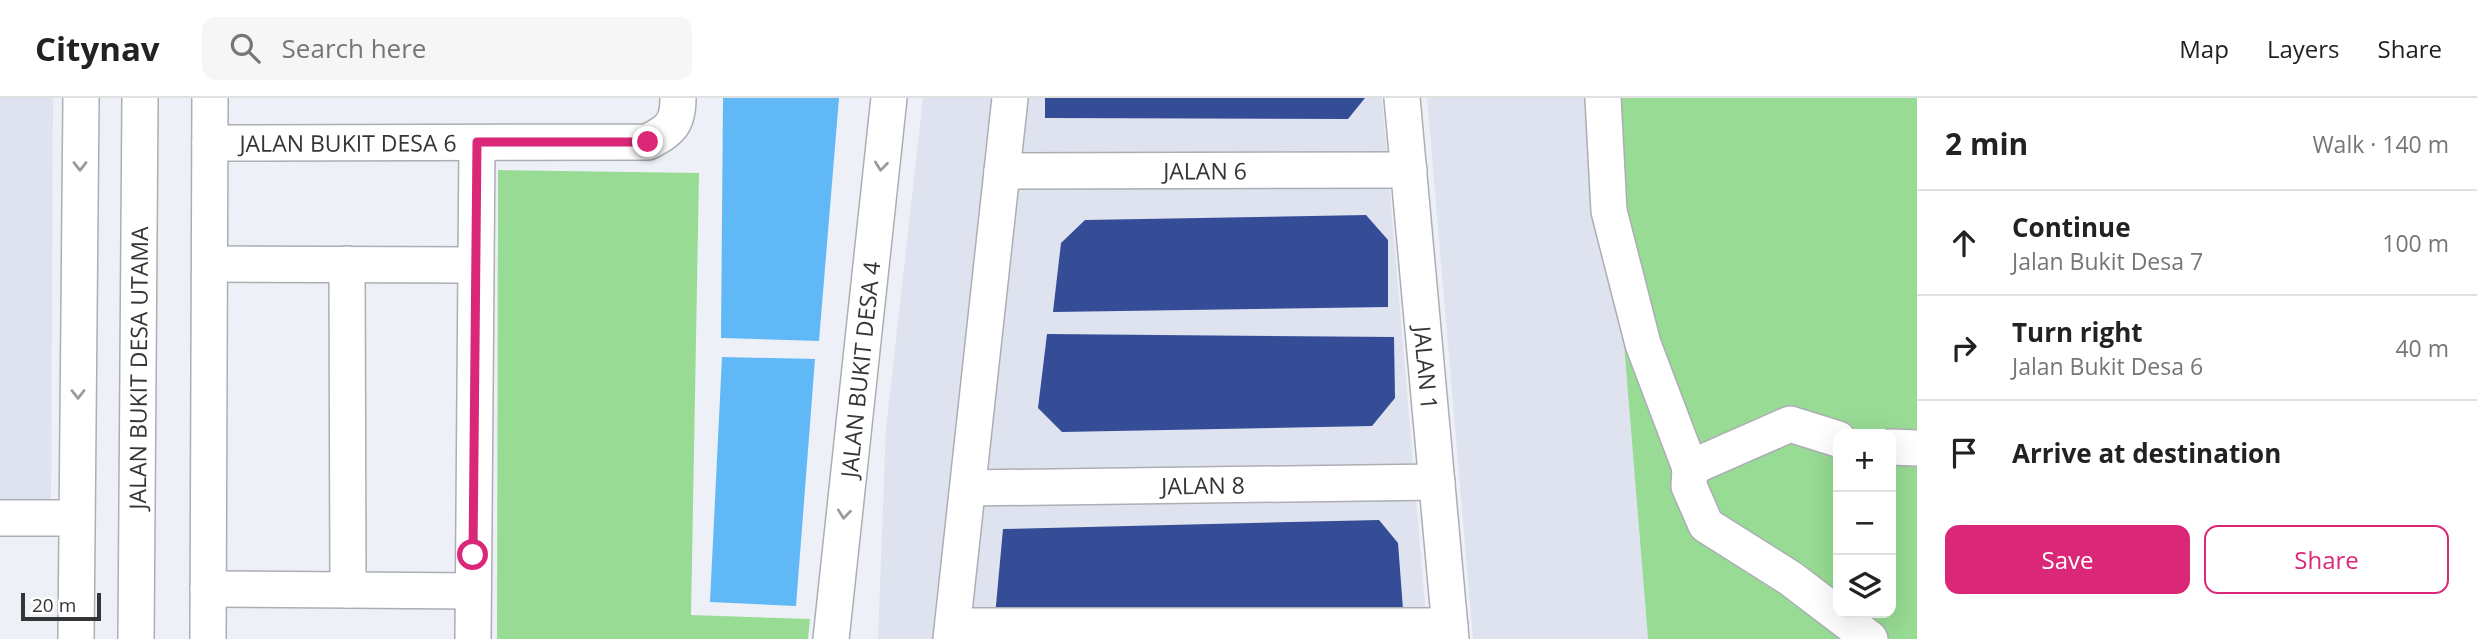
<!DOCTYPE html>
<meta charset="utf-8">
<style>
:root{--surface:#fff;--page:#f6f6f6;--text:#222;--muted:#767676;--line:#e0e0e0;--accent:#db2777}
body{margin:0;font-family:"Open Sans",sans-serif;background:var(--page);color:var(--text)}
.controls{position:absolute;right:21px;bottom:21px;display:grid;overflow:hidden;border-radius:14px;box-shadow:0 7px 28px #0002}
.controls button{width:63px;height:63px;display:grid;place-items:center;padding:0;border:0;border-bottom:2px solid var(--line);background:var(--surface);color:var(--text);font:35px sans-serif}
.scale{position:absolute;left:21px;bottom:18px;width:80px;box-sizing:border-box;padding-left:7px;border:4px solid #343537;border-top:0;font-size:19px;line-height:24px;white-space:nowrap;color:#343537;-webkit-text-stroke:5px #fff;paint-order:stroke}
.stop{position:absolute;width:21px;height:21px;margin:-16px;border:5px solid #db2777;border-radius:50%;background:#fff}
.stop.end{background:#db2777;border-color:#fff;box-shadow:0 2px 7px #0008}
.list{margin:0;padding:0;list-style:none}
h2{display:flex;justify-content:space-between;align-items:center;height:91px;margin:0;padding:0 28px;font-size:30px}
h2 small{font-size:23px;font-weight:400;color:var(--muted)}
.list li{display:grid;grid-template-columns:46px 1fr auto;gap:21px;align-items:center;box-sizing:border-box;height:105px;padding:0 28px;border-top:2px solid var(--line)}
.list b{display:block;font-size:26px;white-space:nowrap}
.list p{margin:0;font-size:23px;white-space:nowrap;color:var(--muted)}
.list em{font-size:23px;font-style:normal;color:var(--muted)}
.actions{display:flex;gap:14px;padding:21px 28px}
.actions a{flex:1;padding:16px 0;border:2px solid var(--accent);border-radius:14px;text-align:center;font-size:24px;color:var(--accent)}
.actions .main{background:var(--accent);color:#fff}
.icon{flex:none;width:38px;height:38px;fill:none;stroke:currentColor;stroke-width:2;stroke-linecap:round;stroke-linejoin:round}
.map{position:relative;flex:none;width:1917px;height:541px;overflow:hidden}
header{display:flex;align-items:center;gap:42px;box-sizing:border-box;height:98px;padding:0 35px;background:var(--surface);border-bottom:2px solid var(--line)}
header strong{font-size:33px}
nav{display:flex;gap:38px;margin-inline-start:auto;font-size:24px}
.search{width:490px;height:63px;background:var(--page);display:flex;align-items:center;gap:18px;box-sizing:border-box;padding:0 24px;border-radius:14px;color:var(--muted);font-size:26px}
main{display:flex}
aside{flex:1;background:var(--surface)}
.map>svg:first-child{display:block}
</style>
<header>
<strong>Citynav</strong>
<div class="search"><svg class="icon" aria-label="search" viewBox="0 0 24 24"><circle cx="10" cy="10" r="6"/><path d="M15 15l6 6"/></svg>Search here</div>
<nav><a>Map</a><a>Layers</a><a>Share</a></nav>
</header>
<main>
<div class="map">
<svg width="1917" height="541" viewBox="0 0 1917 541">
<rect width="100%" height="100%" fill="#edf0f6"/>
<g fill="#dfe3f0">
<polygon points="0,0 53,0 51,408 0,409"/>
<polygon points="923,0 1382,0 1428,541 878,541 886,330"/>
<polygon points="1427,0 1604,0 1648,541 1473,541"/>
</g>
<g fill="#97db94" fill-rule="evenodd">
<path d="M1604,0H1917V541H1648ZM1838,336H1891V515H1838Z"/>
<polygon points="498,72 699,75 691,517 810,521 808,541 497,541"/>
</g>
<g fill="#61b8f6">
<polygon points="723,0 839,0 819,243 721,240"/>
<polygon points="722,259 815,261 796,508 710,504"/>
</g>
<g fill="#354c96">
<polygon points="1045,0 1365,0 1348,21 1045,20"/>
<polygon points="1366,117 1388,142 1388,209 1053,214 1061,145 1085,122"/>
<polygon points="1047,236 1394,239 1395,300 1372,328 1062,334 1038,310"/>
<polygon points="1379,422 1398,445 1403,511 995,518 1003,431"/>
</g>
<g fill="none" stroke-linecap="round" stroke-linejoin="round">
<g stroke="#acaeb4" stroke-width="38">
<g id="minor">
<path id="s1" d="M1402,0L1451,541"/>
<polyline points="1603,0 1609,113 1643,246 1690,370"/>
<path id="s2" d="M210,45L648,44C670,32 678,27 678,0"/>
<path id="s3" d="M1002,73L1409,72"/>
<polyline points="210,166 475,167"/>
<polyline points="347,166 348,492"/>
<polyline points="1838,341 1790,326 1690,370 1689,388 1706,427 1790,480 1870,541"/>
<polyline points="1891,349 1917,350"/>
<path id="s4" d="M969,390L1437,384"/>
<polyline points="0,420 77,420"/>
<polyline points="208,491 473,493"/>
<polyline points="953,528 1450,528"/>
<polyline points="76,541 81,0"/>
<path id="s5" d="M136,541L140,0"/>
<polyline points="208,541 210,0"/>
<polyline points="473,541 477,45"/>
<path id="s6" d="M831,541L889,0"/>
<polyline points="951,541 1010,0"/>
</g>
</g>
<use href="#minor" stroke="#fff" stroke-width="35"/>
</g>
<defs><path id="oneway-chevron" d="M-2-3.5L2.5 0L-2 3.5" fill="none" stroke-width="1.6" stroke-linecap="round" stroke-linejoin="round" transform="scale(1.75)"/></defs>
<g stroke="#9a9a9b">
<use href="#oneway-chevron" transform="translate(80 68) rotate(90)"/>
<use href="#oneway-chevron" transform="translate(881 68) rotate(96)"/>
<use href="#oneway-chevron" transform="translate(78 296) rotate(90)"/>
<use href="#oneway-chevron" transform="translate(844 416) rotate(96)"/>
</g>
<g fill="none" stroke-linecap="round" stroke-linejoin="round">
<polyline stroke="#db2777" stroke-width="9" points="473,457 477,44 648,44"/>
</g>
<g text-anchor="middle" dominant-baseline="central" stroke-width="7" stroke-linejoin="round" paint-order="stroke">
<g font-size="23" fill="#343537" stroke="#fff">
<text stroke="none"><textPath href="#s2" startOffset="138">JALAN BUKIT DESA 6</textPath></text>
<text stroke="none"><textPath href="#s3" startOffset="203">JALAN 6</textPath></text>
<text stroke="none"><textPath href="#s5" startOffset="271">JALAN BUKIT DESA UTAMA</textPath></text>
<text stroke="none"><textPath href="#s6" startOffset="271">JALAN BUKIT DESA 4</textPath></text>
<text stroke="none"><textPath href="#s1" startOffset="271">JALAN 1</textPath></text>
<text stroke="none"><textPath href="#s4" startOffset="234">JALAN 8</textPath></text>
</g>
</g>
</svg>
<div class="controls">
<button>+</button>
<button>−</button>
<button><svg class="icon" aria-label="layers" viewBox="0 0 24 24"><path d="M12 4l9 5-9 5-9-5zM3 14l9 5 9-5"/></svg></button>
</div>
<div class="scale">20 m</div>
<div class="stop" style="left:473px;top:457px"></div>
<div class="stop end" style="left:648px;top:44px"></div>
</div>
<aside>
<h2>2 min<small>Walk · 140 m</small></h2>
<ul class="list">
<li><svg class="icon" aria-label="ahead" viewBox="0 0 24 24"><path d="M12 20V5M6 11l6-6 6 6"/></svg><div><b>Continue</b><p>Jalan Bukit Desa 7</p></div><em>100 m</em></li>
<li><svg class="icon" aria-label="right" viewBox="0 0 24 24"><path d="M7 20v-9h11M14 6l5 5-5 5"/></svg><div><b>Turn right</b><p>Jalan Bukit Desa 6</p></div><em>40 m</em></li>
<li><svg class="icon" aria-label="arrive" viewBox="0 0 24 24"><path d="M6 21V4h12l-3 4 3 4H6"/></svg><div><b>Arrive at destination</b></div></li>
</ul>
<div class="actions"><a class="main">Save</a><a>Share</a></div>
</aside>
</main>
